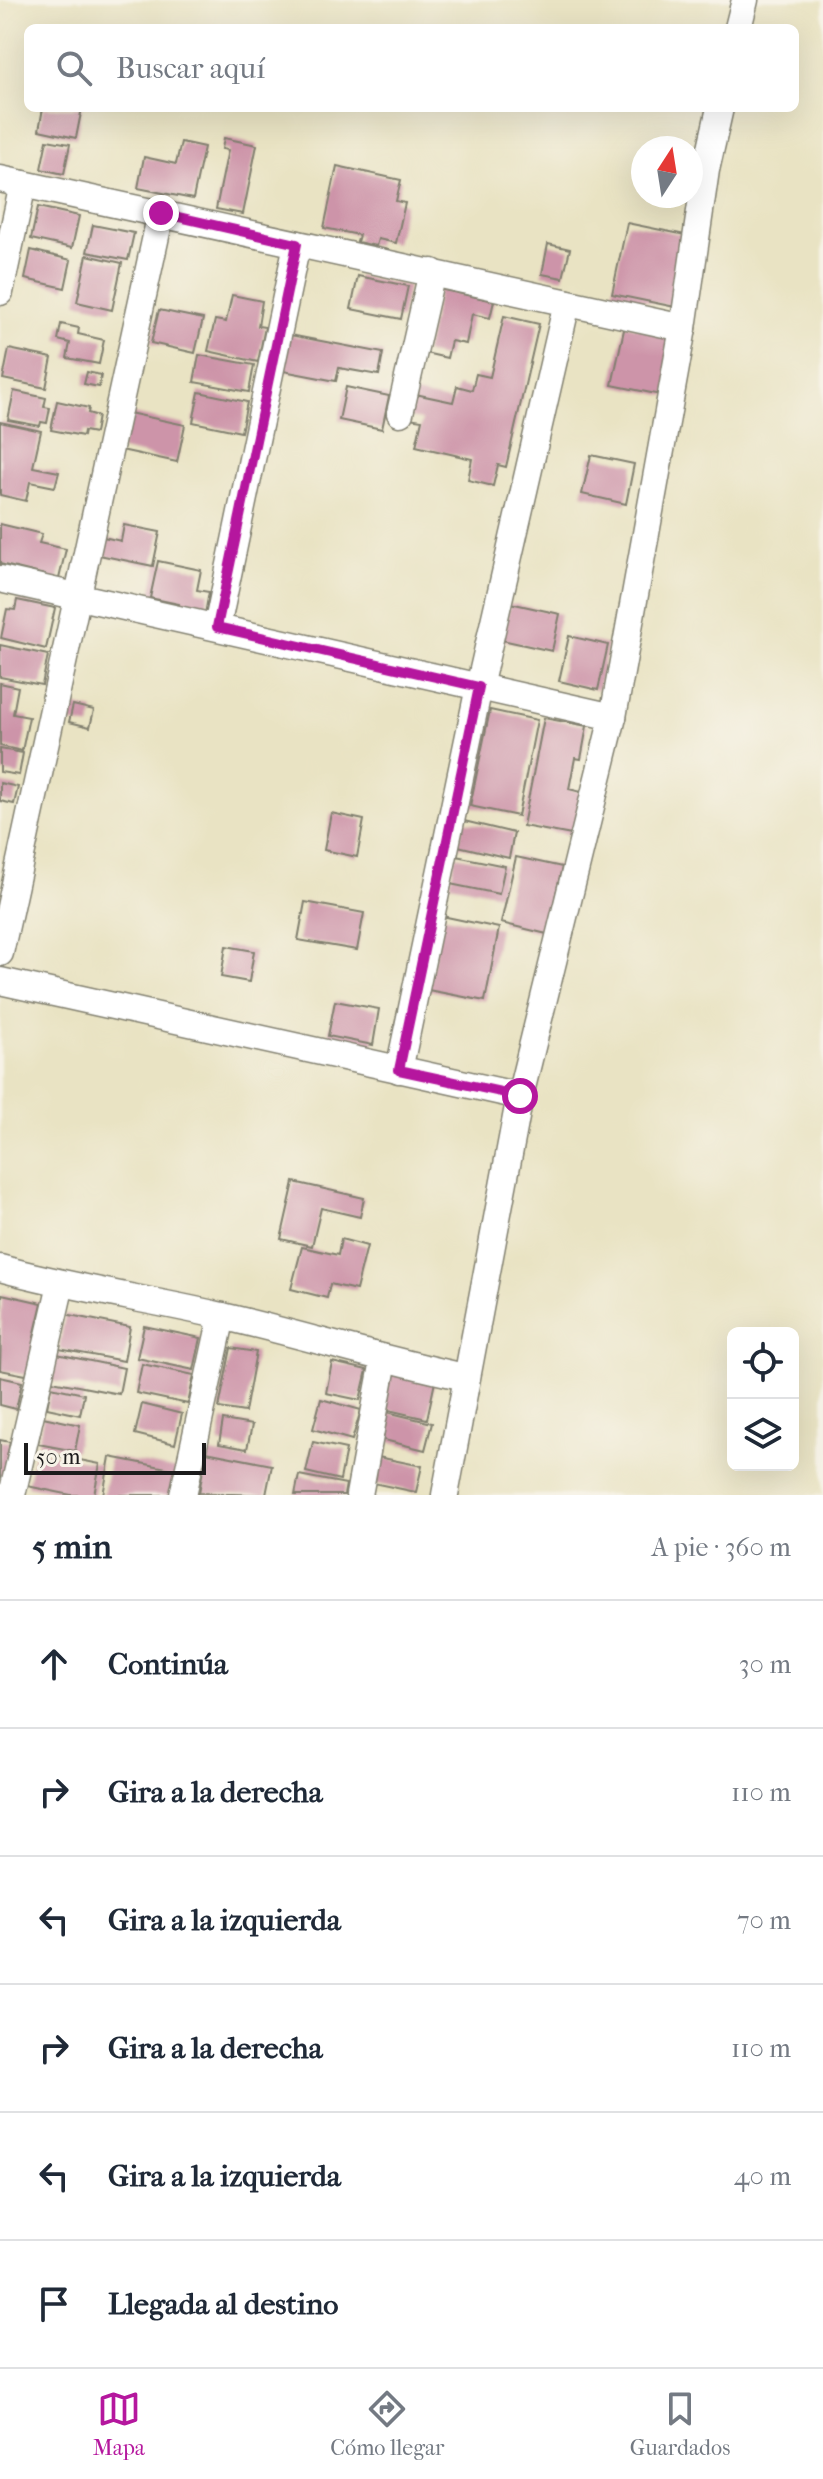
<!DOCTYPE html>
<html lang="es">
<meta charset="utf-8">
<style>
:root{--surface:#fff;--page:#f6f6f7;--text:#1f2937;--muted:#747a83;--line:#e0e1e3;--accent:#b5179e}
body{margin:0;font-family:"IM FELL French Canon",serif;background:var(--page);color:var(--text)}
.controls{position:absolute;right:24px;bottom:24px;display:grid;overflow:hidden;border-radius:12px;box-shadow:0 8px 32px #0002}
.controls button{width:72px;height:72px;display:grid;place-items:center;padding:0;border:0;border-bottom:2px solid var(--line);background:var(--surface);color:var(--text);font:40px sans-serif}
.compass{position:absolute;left:631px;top:136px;width:72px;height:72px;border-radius:50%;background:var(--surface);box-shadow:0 8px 32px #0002;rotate:12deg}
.scale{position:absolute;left:24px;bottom:20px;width:182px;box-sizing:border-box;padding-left:8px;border:4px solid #1c1c1c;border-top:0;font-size:22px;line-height:28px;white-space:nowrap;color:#1c1c1c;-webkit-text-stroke:6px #f7f3e8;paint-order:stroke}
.stop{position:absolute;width:24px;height:24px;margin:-18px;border:6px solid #b5179e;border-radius:50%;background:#fff}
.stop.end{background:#b5179e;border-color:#fff;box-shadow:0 2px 8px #0008}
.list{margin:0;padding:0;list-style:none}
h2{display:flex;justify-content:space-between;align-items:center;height:104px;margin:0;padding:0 32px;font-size:34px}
h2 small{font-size:26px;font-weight:400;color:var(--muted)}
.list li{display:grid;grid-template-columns:52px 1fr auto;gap:24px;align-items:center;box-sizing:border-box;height:128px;padding:0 32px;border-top:2px solid var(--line)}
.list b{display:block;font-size:30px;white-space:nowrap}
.list em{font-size:26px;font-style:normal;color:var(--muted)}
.icon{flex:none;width:44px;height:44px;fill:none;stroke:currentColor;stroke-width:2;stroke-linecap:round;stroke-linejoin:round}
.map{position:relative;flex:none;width:823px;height:1495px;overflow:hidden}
.search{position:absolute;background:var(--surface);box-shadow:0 8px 32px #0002;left:24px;right:24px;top:24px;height:88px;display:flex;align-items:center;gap:20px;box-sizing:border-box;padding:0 28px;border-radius:12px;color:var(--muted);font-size:30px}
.sheet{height:872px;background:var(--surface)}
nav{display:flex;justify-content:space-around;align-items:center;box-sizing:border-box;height:112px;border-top:2px solid var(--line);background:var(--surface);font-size:22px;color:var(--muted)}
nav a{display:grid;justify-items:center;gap:4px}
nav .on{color:var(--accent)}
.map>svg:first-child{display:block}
</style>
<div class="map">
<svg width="823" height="1495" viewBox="0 0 823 1495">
<rect width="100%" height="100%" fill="#f7f3e8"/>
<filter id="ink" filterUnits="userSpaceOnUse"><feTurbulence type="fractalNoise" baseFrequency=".0125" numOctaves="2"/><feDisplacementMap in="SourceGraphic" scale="16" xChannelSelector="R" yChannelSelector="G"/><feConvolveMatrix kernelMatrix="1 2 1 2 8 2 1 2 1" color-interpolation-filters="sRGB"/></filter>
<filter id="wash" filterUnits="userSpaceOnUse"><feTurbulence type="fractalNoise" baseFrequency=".006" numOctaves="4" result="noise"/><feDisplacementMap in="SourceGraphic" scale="32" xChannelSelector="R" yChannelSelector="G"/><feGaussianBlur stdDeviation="1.8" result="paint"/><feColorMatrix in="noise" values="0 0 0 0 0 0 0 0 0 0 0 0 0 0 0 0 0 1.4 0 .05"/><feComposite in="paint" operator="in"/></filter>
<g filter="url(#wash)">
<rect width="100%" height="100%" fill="#e9e3c3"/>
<g id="blocks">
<g fill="#cd94a9">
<polygon points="43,108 82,108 76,138 39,130"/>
<polygon points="224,138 257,145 243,214 216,209 228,150 222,149"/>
<polygon points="47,140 70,144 64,174 41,169"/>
<polygon points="181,142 204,147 193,199 138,188 144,157 176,164"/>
<polygon points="337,166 401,180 396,201 405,203 396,243 378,239 376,246 357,242 359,235 324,228"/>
<polygon points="38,207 79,216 72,248 31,239"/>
<polygon points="627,223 695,237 680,308 612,294"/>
<polygon points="93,225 134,233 128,260 87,252"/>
<polygon points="548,244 570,249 563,278 542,274"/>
<polygon points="31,250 71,260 65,288 25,279"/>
<polygon points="87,255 122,263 112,310 77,302"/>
<polygon points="358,276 408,286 401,319 351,309"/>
<polygon points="439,289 494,301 490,318 472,314 466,344 451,341 447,358 425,353"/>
<polygon points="232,295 262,301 258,326 265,327 258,362 208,351 215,320 226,322"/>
<polygon points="159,310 203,319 195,353 151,343"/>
<polygon points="504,316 539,324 506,467 498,465 493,486 468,480 472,459 416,446 422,420 409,418 415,394 453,402 457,386 472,390 476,374 490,377"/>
<polygon points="61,324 79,328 78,334 104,340 99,364 67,358 70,343 58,340"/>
<polygon points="625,325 679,336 666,396 612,385"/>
<polygon points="285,334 383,353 379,375 339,368 336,381 278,370"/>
<polygon points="9,349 52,358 46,388 3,379"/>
<polygon points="199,355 254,365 249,392 194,382"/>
<polygon points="87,372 101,375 99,387 84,384"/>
<polygon points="346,387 389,396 382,429 339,420"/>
<polygon points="14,391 46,398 44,407 50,408 47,423 41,422 40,426 8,420"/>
<polygon points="199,392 247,402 241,432 193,422"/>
<polygon points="57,401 89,408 88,413 98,416 95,433 84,431 83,436 51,430"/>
<polygon points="129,413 185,425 177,462 121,450"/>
<polygon points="0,422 41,431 33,467 59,472 55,487 30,482 26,501 0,495"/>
<polygon points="591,455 634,464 626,504 582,494"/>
<polygon points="0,524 42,534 39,543 66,549 58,583 44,580 45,575 0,564"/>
<polygon points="124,525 160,532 153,566 99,555 103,537 121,541"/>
<polygon points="158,561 201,570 197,590 209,592 205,614 178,608 179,604 150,598"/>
<polygon points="17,600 55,608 46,649 1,638 7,609 15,610"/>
<polygon points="510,603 560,614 552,651 502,640"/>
<polygon points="569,636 608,645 598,690 559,681"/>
<polygon points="0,645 48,655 42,685 0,677"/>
<polygon points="0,683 18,687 13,714 29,717 22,751 0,746"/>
<polygon points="73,705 94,710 90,727 69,722"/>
<polygon points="490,710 537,720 518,816 470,806"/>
<polygon points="544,718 587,726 581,759 575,758 569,789 585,793 577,836 523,826"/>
<polygon points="0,749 23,753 19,775 0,772"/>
<polygon points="0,783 18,787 14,804 0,801"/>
<polygon points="331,813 364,820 357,857 324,850"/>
<polygon points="464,821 514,833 509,858 458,846"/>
<polygon points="456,856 505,866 499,894 450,884"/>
<polygon points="516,857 562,867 547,934 501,923"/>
<polygon points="305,902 364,913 357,950 298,940"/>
<polygon points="442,916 499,928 485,1001 428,990"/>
<polygon points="226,946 254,951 249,982 221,977"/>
<polygon points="335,1001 379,1009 373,1045 328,1036"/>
<polygon points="294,1182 364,1198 360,1217 321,1208 312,1246 281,1239"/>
<polygon points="341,1239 367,1246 356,1290 330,1284 327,1298 291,1289 302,1247 338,1255"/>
<polygon points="2,1294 42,1303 34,1337 39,1340 31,1376 0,1370"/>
<polygon points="65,1314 130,1327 124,1361 59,1349"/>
<polygon points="144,1326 201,1338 194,1370 137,1358"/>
<polygon points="231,1348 256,1352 245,1412 219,1408"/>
<polygon points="57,1354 124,1368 119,1394 52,1381"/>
<polygon points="332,1362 367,1370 360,1400 326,1393"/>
<polygon points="142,1364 194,1375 188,1404 136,1393"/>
<polygon points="389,1366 436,1377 427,1419 380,1408"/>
<polygon points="0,1377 22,1382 16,1409 0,1405"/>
<polygon points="51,1387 84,1394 80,1415 47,1408"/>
<polygon points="321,1399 361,1410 352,1440 313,1429"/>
<polygon points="142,1404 182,1414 175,1444 135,1434"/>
<polygon points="387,1412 432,1423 425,1450 380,1439"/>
<polygon points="43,1417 80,1425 75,1451 38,1444"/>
<polygon points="223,1420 252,1425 247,1449 219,1444"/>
<polygon points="0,1440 10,1442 3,1478 0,1478"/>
<polygon points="313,1442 346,1449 340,1480 306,1472"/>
<polygon points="35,1451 100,1464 94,1495 71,1495 27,1486"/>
<polygon points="206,1452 272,1465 266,1495 199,1493"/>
<polygon points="110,1457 177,1470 172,1495 103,1495"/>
<polygon points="378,1457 422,1466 416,1492 373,1483"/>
<polygon points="299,1475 346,1484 344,1495 295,1495"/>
</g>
</g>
</g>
<g filter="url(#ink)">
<use href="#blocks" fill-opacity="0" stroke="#828070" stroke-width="2"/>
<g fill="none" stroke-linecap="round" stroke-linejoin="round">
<g stroke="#828070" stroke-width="29">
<g id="minor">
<polyline points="738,28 745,0"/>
<polyline points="0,179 683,328"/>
<polyline points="0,292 23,184"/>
<polyline points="400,413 432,272"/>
<polyline points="0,579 613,717"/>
<polyline points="217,627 297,244"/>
<polyline points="0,953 161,213"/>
<polyline points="0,981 520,1096"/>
<polyline points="399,1070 479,687 567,303"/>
<path d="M0,1268C73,1288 148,1299 222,1316C303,1335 383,1360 465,1377"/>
<polyline points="12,1495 61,1284"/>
<polyline points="183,1495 222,1316"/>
<polyline points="359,1495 384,1360"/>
<polyline points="445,1495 520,1096 613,717 683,328 706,170 720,108"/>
</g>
</g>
<use href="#minor" stroke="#fff" stroke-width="26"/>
</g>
</g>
<g fill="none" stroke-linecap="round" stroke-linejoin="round" filter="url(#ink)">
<polyline stroke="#b5179e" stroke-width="10" points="161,213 297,244 217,627 479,687 399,1070 520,1096"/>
</g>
</svg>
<div class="controls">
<button><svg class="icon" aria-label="locate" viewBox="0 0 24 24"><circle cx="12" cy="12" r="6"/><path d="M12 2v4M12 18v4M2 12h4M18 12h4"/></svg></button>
<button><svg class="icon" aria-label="layers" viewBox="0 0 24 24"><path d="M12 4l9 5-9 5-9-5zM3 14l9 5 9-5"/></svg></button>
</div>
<svg class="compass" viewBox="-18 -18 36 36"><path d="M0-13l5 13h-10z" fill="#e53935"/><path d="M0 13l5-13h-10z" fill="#747a83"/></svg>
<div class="scale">50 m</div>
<div class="stop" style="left:520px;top:1096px"></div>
<div class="stop end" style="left:161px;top:213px"></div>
<div class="search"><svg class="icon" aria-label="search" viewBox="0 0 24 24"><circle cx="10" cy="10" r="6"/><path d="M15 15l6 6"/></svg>Buscar aquí</div>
</div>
<section class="sheet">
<h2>5 min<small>A pie · 360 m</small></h2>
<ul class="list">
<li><svg class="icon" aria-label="ahead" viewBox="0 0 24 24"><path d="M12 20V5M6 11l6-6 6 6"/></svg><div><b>Continúa</b></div><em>30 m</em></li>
<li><svg class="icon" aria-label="right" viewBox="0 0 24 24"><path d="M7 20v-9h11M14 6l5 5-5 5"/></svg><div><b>Gira a la derecha</b></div><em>110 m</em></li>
<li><svg class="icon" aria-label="left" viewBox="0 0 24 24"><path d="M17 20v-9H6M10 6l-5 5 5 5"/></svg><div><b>Gira a la izquierda</b></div><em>70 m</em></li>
<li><svg class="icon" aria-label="right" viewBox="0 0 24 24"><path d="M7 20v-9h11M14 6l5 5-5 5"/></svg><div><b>Gira a la derecha</b></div><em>110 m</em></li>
<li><svg class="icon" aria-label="left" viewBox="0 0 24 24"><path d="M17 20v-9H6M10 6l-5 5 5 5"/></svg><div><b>Gira a la izquierda</b></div><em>40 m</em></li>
<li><svg class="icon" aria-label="arrive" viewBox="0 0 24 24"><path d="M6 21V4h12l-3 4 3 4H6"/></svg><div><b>Llegada al destino</b></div></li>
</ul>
</section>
<nav>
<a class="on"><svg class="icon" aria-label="map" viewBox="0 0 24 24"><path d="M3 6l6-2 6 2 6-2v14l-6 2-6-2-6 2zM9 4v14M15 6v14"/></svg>Mapa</a>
<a><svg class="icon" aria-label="directions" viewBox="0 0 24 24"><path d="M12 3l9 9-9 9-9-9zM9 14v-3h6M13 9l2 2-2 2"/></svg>Cómo llegar</a>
<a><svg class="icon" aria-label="saved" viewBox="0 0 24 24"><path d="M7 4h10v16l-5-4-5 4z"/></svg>Guardados</a>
</nav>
